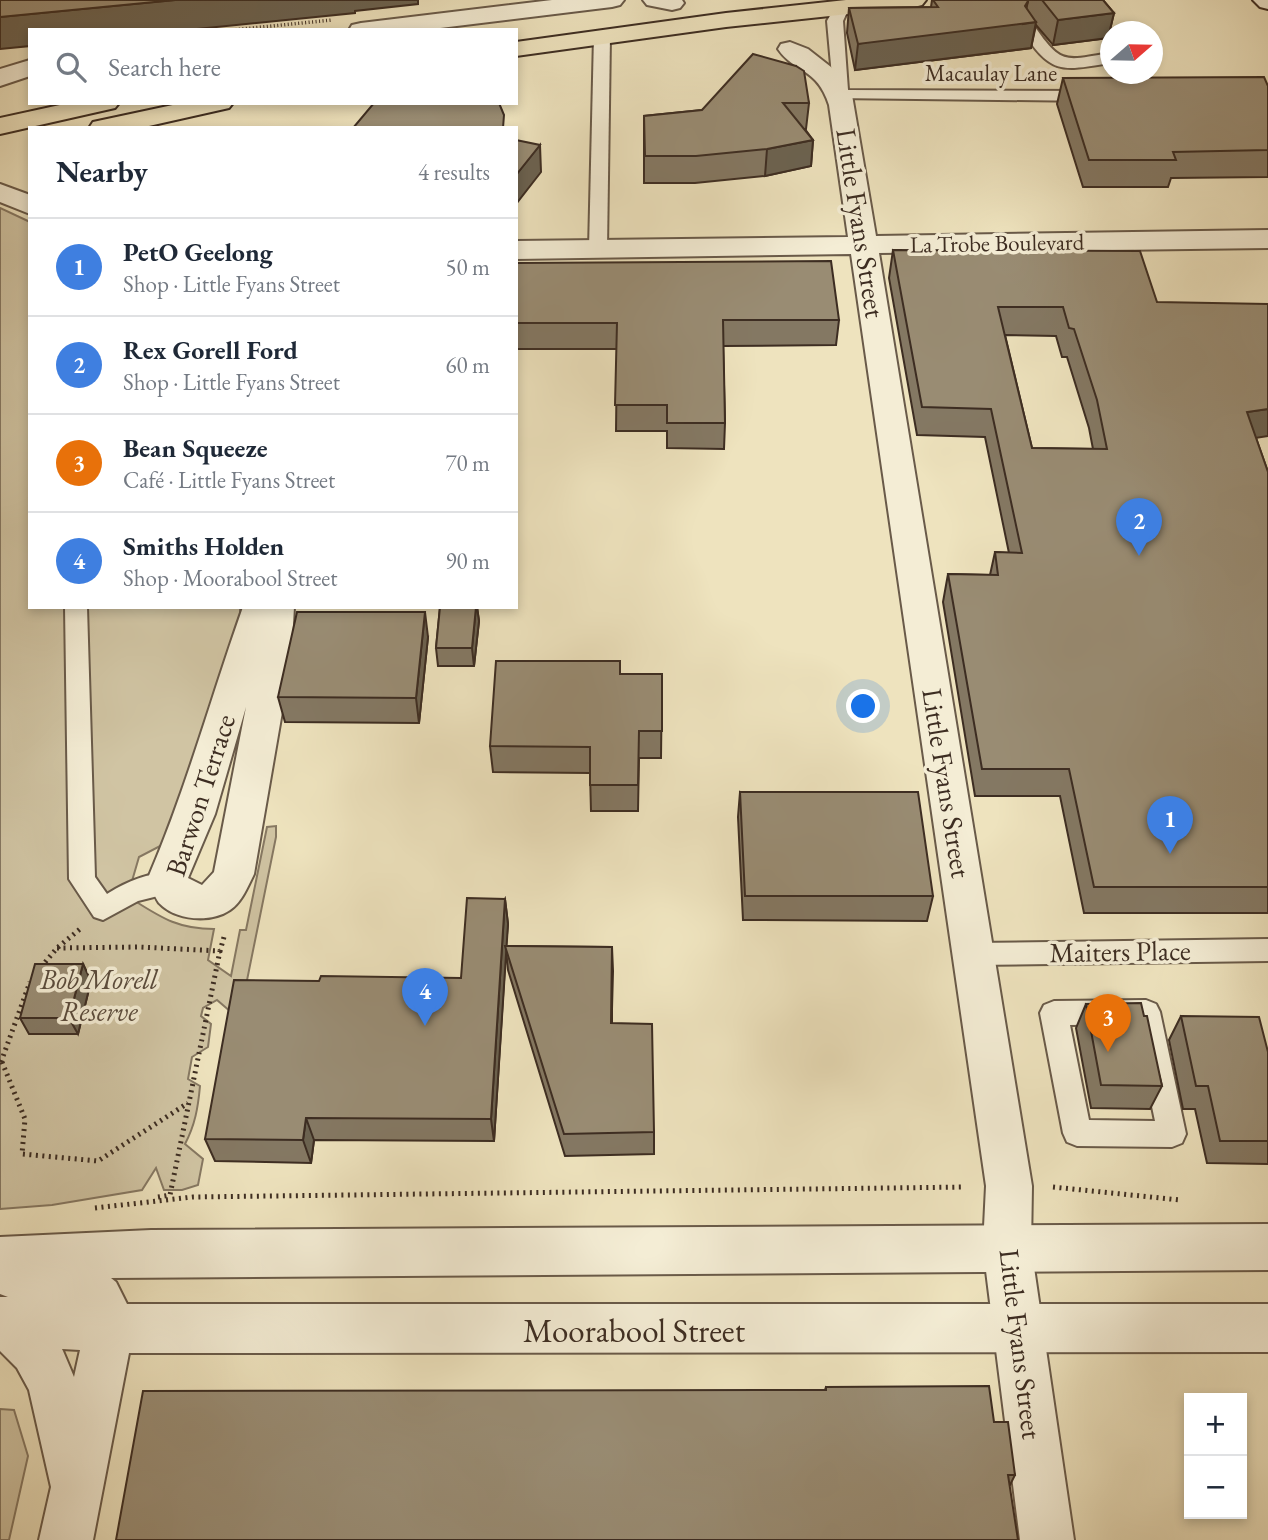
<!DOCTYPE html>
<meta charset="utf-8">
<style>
:root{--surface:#fff;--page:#f2f2f3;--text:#1f2937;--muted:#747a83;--line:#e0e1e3;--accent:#8f2418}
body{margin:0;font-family:"EB Garamond",serif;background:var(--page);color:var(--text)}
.controls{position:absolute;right:21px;bottom:21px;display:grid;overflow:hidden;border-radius:0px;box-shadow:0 4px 10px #0003}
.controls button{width:63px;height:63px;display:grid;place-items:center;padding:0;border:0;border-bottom:2px solid var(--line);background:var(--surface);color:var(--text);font:35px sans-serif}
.compass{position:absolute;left:1100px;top:21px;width:63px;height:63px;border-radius:50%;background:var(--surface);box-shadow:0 4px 10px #0003;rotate:70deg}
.you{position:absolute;left:864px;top:707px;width:24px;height:24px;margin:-18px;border:5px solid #fff;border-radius:50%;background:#1a73e8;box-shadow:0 0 0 10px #1a73e833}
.badge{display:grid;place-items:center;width:46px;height:46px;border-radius:50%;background:var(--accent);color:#fff;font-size:23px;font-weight:700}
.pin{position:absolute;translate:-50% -58px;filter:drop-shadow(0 2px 4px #0008)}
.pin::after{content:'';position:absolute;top:37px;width:24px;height:21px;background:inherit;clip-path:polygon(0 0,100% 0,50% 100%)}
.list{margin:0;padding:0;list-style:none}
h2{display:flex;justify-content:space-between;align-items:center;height:91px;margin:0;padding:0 28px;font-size:30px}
h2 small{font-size:23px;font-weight:400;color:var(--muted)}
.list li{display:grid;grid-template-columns:46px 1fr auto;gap:21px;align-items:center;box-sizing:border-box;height:98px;padding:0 28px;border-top:2px solid var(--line)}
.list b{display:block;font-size:26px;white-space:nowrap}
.list p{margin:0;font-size:23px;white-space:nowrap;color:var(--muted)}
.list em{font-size:23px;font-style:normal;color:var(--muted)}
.icon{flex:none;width:38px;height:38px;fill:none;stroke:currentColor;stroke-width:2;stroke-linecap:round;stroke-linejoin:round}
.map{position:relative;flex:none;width:1268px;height:1540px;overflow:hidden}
.search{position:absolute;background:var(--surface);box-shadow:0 4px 10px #0003;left:28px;top:28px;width:490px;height:77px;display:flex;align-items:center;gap:18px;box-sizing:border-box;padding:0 24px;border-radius:0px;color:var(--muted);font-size:26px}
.panel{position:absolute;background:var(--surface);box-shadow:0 4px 10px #0003;left:28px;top:126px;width:490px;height:483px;border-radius:0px}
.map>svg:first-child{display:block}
</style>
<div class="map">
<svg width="1268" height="1540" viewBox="0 0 1268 1540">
<rect width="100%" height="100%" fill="#eee3be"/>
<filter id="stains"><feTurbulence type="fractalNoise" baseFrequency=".00286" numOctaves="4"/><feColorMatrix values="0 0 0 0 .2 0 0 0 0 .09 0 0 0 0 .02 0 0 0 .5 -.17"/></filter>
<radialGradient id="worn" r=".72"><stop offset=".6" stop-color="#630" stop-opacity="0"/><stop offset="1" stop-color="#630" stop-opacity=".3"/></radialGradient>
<g fill="#d0c4a3" stroke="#867862" stroke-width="2">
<path d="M0,208L30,222V607H240V634L166,843L139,857L132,881L135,901C163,919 180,929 214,929L208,960L231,976L240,930H246L267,827L276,826V837L242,1005L231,1012L217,1000L203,1008L201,1016L211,1024L208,1047L192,1057L188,1079L200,1086C198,1108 195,1125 185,1144L203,1159L198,1185L182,1190H164L156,1168L142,1190L52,1205L0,1209Z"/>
<polygon points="0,1409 14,1410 28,1456 9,1540 0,1540"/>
</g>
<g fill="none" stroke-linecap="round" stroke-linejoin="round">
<g stroke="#695a49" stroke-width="4">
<g id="service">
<polygon points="841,3 849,8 843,21 848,90 1093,91 1101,96 1093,101 834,98 827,21 836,5"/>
<path d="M1030,25L1035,27C1062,66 1066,60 1110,53V63C1061,71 1051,75 1022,30Z"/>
<polygon points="602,31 610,36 607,249 598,254 589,249 594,36"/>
<path d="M65,607H87L95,877L107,894C125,882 157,868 178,875L182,883L178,891L138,901L103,920L94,917L69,879Z"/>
<polygon points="1268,939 1268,961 973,965 964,962 960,954 964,946 973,943"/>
<path d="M1146,1000L1156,1004L1160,1012L1186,1134L1182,1143L1172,1147L1077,1146L1067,1142L1063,1133L1040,1013L1044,1005L1054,1001ZM1135,1024L1155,1121L1089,1120L1070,1025Z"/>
</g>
</g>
<g stroke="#695a49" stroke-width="4">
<g id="minor">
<polygon points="552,0 624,0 620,5 612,7 424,30 349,30 352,25 361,23"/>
<polygon points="643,0 682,0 684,3 680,8 672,10 647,5"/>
<path d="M790,42L808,49L831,67L852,95L876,236L1268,230V248L879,253L1032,1186L1031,1247L1074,1540H1020L983,1247L986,1186L851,254L516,259V241L848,237L829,105C817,67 794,73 778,49L781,44Z"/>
<polygon points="30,60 30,76 0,86 0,69"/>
<polygon points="0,184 30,195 30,214 0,202"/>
<path d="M243,607H294L291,660L254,874C248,886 242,902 230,910C211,923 176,921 159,903C154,896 151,885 148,878C186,790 211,697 243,607ZM246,707L214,872L202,885L188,878L215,814Z"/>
</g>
</g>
<g stroke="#695a49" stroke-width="4">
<path id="tertiary" d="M1268,1224V1270L111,1278L116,1282L127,1304H1268V1352L129,1353L93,1540H39L51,1487L29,1390L17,1368L0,1351V1297H8L0,1294V1237L151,1230ZM62,1349L80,1350L74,1377L63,1351Z"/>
</g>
<g stroke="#3d2d22" stroke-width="4">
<polygon id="secondary" points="1253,0 1268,0 1268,9 1260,7"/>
</g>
<g stroke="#3d2d22" stroke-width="4">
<g id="trunk">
<polygon points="846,0 926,0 922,5 914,7 726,27 516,56 516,42 726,13"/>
<polygon points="69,103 119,103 115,108 0,134 0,118"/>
<polygon points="182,103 233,103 229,108 140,128 89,128 93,122"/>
</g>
</g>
<polyline stroke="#3d2d22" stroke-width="3.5" stroke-dasharray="1 2.5" stroke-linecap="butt" points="232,30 332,20"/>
<g stroke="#3d2d22" stroke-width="5" stroke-dasharray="2 4.5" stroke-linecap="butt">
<polyline points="57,948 139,947 220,951 224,937"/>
<polyline points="41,967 57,948 80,929"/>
<polyline points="1,1062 30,982"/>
<polyline points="2,1062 25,1119 22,1154 98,1161 188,1103"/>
<polyline points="1053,1187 1180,1200"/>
<polyline points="158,1197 170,1195 220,951"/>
<polyline points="95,1208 193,1197 964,1187"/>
</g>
<use href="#service" fill="#f4edd5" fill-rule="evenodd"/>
<use href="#minor" fill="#f4edd5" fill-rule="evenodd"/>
<use href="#tertiary" fill="#f4edd5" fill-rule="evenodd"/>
<use href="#secondary" fill="#f4edd5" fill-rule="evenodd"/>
<use href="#trunk" fill="#eee3be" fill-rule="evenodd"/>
</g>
<g fill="#847863" stroke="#3d2d22" stroke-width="2" fill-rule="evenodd">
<polygon points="932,0 1027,0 1028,1 1026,8 1028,0 1103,0 1114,13 1108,38 1053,45 1036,25 1031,48 855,70 847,33 849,8 931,7"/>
<polygon points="796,66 809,103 806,129 805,129 813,140 811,166 765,176 695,183 644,183 644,116 702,110"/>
<polygon points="1063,78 1268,86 1268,177 1171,178 1168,187 1083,187 1057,104"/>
<path d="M893,250L1157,302L1256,438L1268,472V913H1084L1060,796H975L943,602L948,574L990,575L995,552L1009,553L985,437L917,435L889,278ZM1005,335L1056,336L1062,357H1067L1089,428L1093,449L1032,448Z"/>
<polygon points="516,263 839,320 836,345 723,346 725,423 724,449 667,448 667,431 616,431 617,349 516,349"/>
<polygon points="440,607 477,607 479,621 474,666 438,666 436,648"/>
<polygon points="428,637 419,723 285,722 278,697"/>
<polygon points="620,674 662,674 661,758 639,758 638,811 591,811 590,773 493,772 490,746"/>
<polygon points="740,792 933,896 927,921 743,920 738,817"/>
<polygon points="505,899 508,924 506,946 612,947 612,1023 654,1132 654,1154 565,1156 508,970 506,950 494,1141 314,1140 311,1163 215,1161 205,1139 319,981 461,978"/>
<polygon points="83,964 91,981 78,1034 29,1034 20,1018"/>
<polygon points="1086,1004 1144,1016 1162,1086 1150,1109 1091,1108 1076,1028"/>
<polygon points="1181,1016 1268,1052 1268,1164 1207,1163 1195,1109 1183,1109 1169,1040"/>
<polygon points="826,1387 994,1422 1015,1475 1010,1485 825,1390"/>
</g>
<g fill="#6b6250" stroke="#3d2d22" stroke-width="2">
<polygon points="175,0 418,0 418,4 355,11 355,13 187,30 30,30 30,46 0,49 0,17"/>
<polygon points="1028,1 1023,24 1036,22 1031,48 855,70 858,44 1025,6"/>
<polygon points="1114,13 1108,38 1053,45 1058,20"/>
<polygon points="813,140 811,166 765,176 767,149"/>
<polygon points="540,145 541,172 516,204 516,175"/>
<polygon points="1268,409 1268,436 1236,441 1247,412"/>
<polygon points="476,607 477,607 479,621 474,666 472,648"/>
<polygon points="425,612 428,637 419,723 416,698"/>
<polygon points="505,899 508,924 494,1141 491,1119"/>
<polygon points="612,947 613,971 611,1047 611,1023"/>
<polygon points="83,964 91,981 78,1034 69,1018"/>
<polygon points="306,1118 314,1140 311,1163 303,1140"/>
</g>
<g fill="#998c73" stroke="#3d2d22" stroke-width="2" fill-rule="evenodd">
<polygon points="0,0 175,0 0,17"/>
<polygon points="933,0 1027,0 1028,1 1025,6 1036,22 858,44 849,8 938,7"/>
<polygon points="1042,0 1103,0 1114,13 1058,20"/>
<polygon points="753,54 796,66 804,71 809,103 783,103 813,140 767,149 696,156 645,156 644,116 702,110"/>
<polygon points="1264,77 1268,86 1268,150 1173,152 1176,160 1089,160 1063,78"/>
<polygon points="374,103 499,103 504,115 503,128 353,128"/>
<polygon points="516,140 540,145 516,175"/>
<path d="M893,250L1140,251L1157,302L1268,304V409L1247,412L1268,472V887H1094L1069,769H982L948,574L998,575L995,552L1022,553L991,409L922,407ZM998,307H1063L1069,328L1074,329L1097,400L1107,449L1032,448Z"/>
<polygon points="831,261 839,320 723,320 725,423 667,423 667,405 615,405 617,323 516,323 516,263"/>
<polygon points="440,607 476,607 472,648 436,648"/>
<polygon points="297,612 425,612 416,698 278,697"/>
<polygon points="496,661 620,661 620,674 662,674 662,731 639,731 638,785 590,785 590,747 490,746"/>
<polygon points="740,792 918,792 933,896 745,896"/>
<polygon points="467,898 505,899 491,1119 306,1118 303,1140 205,1139 234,980 319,981 321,976 461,978"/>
<polygon points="505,946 612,947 611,1023 652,1024 654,1132 564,1134"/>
<polygon points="35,964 83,964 69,1018 20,1018"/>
<polygon points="1141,1003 1144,1016 1147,1016 1162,1086 1101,1085 1086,1004"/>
<polygon points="1181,1016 1259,1017 1268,1052 1268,1141 1220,1141 1208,1086 1196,1086"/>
<polygon points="989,1386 994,1422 1008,1422 1015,1475 1008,1475 1018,1540 116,1540 143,1391 826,1390 826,1387"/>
</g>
<g text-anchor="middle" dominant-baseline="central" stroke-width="7" stroke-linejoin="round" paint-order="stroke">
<g font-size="23" fill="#3d2d22" stroke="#f4edd5">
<text x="991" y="73">Macaulay Lane</text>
<text transform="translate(997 243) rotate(-1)">La Trobe Boulevard</text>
</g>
<g font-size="28" fill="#3d2d22" stroke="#f4edd5">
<text transform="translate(861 223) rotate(81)">Little Fyans Street</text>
<text transform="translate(947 783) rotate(81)">Little Fyans Street</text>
<text transform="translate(200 795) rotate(-72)">Barwon Terrace</text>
<text transform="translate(1120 951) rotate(-1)">Maiters Place</text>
<text transform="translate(1021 1344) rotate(83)">Little Fyans Street</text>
</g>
<g font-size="28" font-style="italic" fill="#5a4b3c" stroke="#f4edd5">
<text x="99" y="979">Bob Morell<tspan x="99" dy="32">Reserve</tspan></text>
</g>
<g font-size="33" fill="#3d2d22" stroke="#f4edd5">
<text x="634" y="1330">Moorabool Street</text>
</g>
</g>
<rect width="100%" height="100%" filter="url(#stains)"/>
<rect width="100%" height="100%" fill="url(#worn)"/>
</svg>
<div class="controls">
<button>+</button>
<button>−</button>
</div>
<svg class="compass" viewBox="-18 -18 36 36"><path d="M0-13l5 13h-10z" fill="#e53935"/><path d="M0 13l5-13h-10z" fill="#747a83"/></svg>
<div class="you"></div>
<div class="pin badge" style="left:1170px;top:854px;background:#3f7fe0">1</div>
<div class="pin badge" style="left:1139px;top:556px;background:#3f7fe0">2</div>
<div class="pin badge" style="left:1108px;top:1052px;background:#e8710a">3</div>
<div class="pin badge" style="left:425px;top:1026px;background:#3f7fe0">4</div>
<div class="search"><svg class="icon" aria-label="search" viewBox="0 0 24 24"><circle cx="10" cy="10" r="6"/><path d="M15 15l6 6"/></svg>Search here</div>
<section class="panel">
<h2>Nearby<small>4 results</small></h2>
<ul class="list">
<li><span class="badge" style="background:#3f7fe0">1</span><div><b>PetO Geelong</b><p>Shop · Little Fyans Street</p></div><em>50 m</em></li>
<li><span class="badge" style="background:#3f7fe0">2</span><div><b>Rex Gorell Ford</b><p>Shop · Little Fyans Street</p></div><em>60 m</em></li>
<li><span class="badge" style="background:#e8710a">3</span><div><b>Bean Squeeze</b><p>Café · Little Fyans Street</p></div><em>70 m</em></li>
<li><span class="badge" style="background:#3f7fe0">4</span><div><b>Smiths Holden</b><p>Shop · Moorabool Street</p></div><em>90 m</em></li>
</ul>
</section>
</div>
